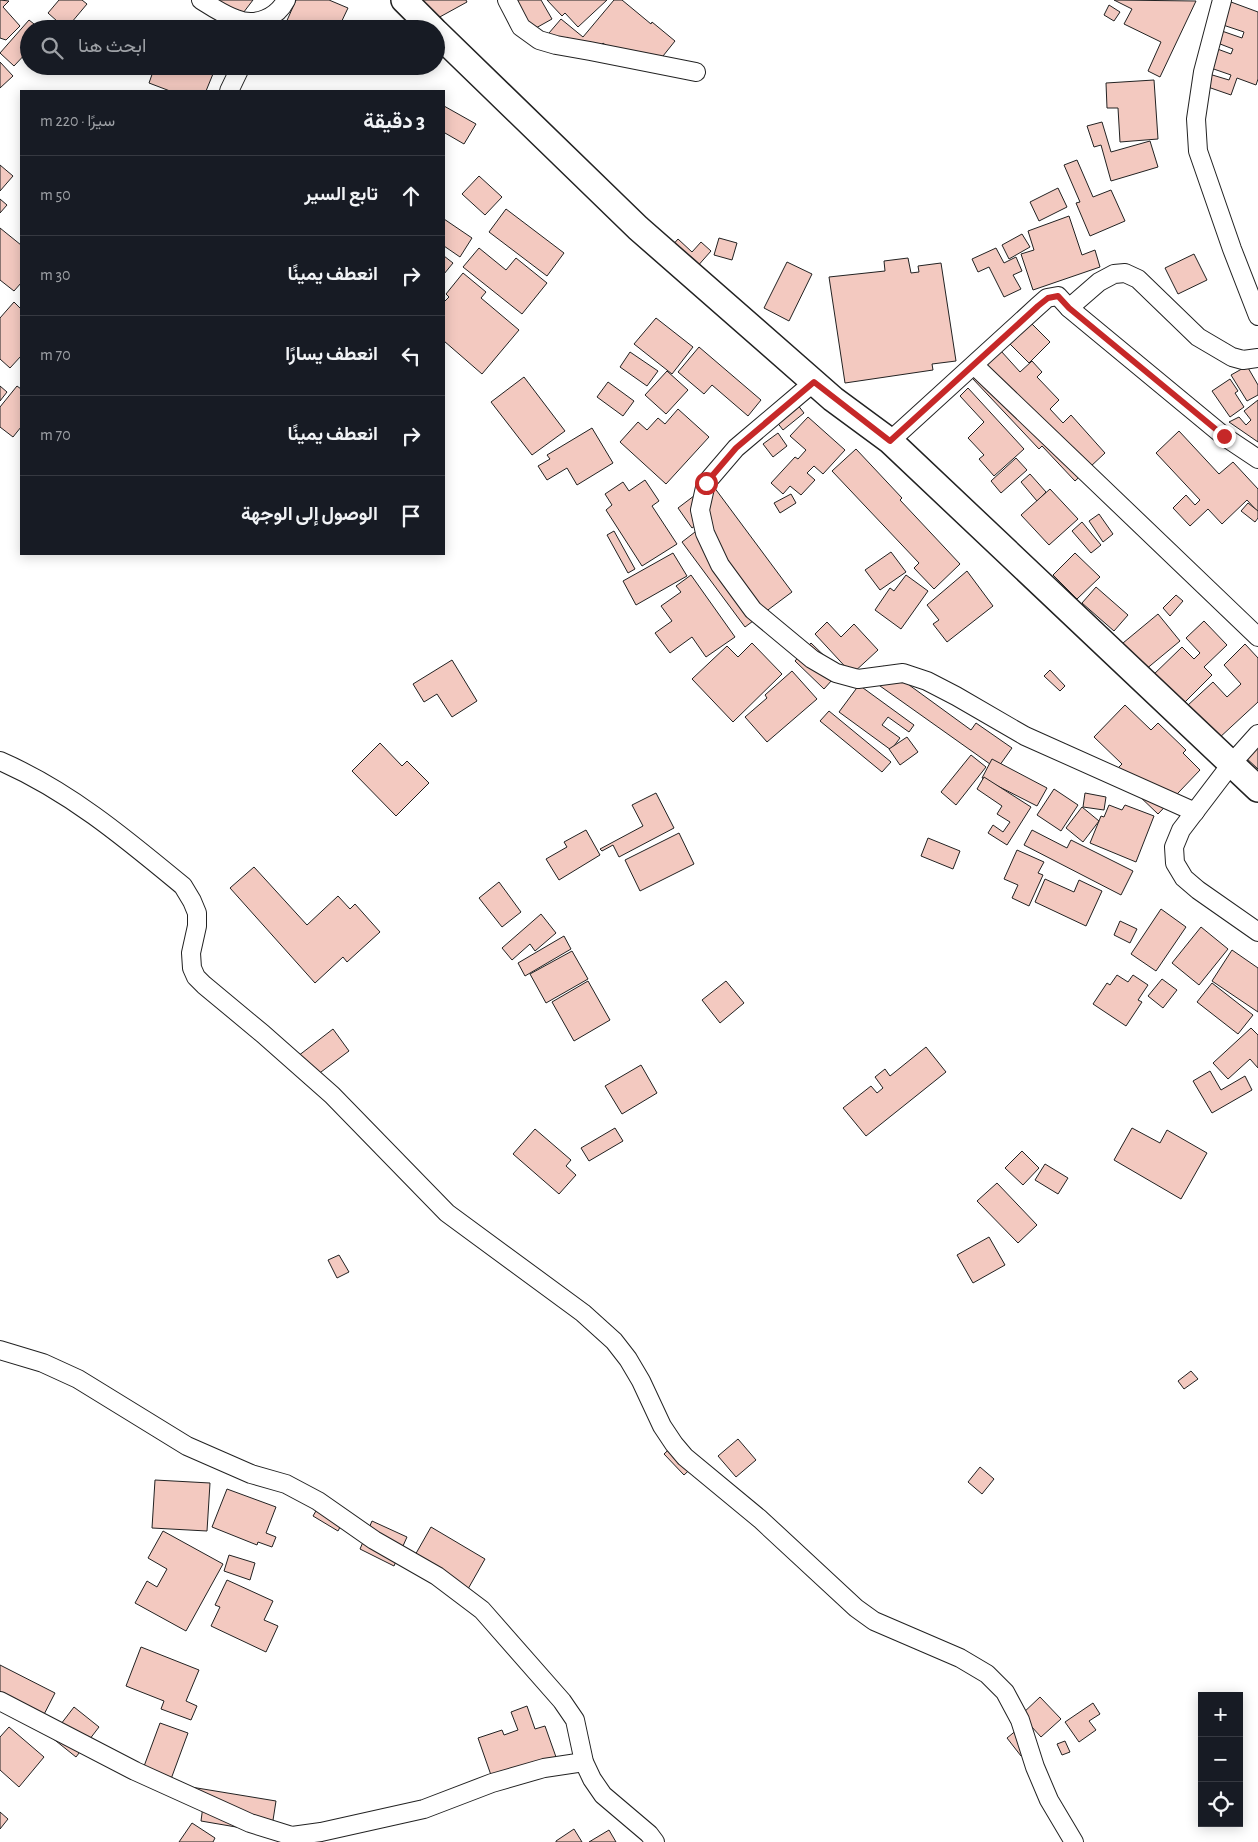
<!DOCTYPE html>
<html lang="ar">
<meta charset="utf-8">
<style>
:root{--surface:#171b24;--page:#20242c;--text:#f1f3f6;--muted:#9ea1a6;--line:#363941}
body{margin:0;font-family:"Alegreya Sans",Vazirmatn,sans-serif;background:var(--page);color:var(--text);direction:rtl}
.controls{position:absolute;right:15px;bottom:15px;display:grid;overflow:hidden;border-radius:0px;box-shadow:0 2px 12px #0003}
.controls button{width:45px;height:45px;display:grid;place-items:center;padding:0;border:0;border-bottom:1px solid var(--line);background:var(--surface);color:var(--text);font:25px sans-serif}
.stop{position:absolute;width:15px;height:15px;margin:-11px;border:4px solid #c62828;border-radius:50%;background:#fff}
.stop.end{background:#c62828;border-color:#fff;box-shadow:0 1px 5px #0008}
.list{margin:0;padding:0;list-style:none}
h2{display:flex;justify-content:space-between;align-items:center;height:65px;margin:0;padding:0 20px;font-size:21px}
h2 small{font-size:16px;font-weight:400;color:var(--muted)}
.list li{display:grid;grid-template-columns:32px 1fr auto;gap:15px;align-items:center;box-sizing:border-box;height:80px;padding:0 20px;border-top:1px solid var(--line)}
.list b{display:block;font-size:19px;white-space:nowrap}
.list em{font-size:16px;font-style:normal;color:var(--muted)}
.icon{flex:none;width:28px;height:28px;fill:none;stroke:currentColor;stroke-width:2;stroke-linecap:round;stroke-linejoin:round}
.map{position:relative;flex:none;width:1258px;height:1842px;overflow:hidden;direction:ltr}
.search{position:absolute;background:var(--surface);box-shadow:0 2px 12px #0003;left:20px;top:20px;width:425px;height:55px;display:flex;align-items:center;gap:12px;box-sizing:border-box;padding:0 18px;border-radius:28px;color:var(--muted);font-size:19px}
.panel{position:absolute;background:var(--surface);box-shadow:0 2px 12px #0003;left:20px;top:90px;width:425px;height:465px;border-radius:0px;direction:rtl}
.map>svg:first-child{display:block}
</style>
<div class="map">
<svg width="1258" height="1842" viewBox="0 0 1258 1842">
<rect width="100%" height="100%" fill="#fff"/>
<g fill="#f3c9c0" stroke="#222">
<polygon points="0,0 9,1 3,7 20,26 6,40 0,38"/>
<polygon points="59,0 82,0 87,4 66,29 48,13"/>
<polygon points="210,0 253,0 237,21"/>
<polygon points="296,0 329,0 348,8 338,29 294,29 285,25"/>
<polygon points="413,0 466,0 467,2 427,24"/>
<polygon points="516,0 541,0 552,19 527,33"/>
<polygon points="547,0 607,0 578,27 565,13 562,16"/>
<polygon points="614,0 622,0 651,24 652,22 675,41 655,66 632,67 603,43 591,58 567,37 556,51 543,40 561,19 583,37"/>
<polygon points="1114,0 1196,1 1160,77 1148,71 1161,42 1124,24 1132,9"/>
<polygon points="1231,2 1258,12 1258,79 1256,85 1237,78 1231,95 1205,86 1209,74 1229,80 1231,75 1205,66 1212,47 1231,54 1233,49 1215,42 1219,30 1242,38 1244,32 1223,25"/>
<polygon points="1109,5 1120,12 1114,21 1104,15"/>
<polygon points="29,20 39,28 45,21 55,29 29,29 29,50 14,66 0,53"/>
<polygon points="0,62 13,76 0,88"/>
<polygon points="155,66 208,66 215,69 206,91 170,91 149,83"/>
<polygon points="1154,80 1158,139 1120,142 1118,108 1107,108 1106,83"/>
<polygon points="444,106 476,124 464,144 445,133 444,134"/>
<polygon points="1102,122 1111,152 1150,141 1158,167 1111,181 1101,145 1094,147 1087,126"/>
<polygon points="1077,160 1093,197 1111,190 1125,221 1090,236 1076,203 1080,202 1064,165"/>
<polygon points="0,165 13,176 0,191"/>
<polygon points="479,176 502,197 485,215 462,194"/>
<polygon points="1058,188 1067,207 1039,221 1030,202"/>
<polygon points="0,199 7,205 0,213"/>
<polygon points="506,209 564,253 547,276 489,232"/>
<polygon points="1069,216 1082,255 1095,250 1100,267 1033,290 1021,254 1034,250 1028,231"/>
<polygon points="444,219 472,238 460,257 444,246"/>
<polygon points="0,228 21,245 21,283 14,291 0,280"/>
<polygon points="1022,234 1030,247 1009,259 1002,245"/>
<polygon points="719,238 737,243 732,260 714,255"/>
<polygon points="678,239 692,252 701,242 711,251 688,277 664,255"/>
<polygon points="479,248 506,270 516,258 547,283 522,314 463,267"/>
<polygon points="996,248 1004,263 1016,257 1022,271 1013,275 1021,289 1004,297 989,267 978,272 972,259"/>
<polygon points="1194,254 1207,280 1178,294 1165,268"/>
<polygon points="444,256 453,263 444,274"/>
<polygon points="908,258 911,273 919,272 918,266 941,263 956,361 932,364 933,370 845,383 829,277 885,271 884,261"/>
<polygon points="787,262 812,274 789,321 764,308"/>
<polygon points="463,273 486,292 481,298 519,330 482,374 444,341 444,302 449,297 446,294"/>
<polygon points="14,302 21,309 21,356 10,368 0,359 0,318"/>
<polygon points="656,318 693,347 672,374 634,344"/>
<polygon points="1026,318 1050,342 1029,363 1007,341"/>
<polygon points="699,347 761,400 748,416 712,385 704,394 678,372"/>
<polygon points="1001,351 1020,372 1032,361 1042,372 1037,377 1059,400 1050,409 1063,423 1071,415 1105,453 1075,481 1042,446 1039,449 972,378"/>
<polygon points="630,352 658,371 647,386 620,367"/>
<polygon points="1247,366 1258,385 1258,395 1247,401 1231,375"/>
<polygon points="667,371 688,390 666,414 645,395"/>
<polygon points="524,377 565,431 532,455 491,402"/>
<polygon points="1230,379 1238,391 1235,393 1244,407 1230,417 1212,391"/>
<polygon points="608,382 634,401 623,416 597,397"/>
<polygon points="0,386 7,392 0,401"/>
<polygon points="17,386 21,389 21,427 13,437 0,427 0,407"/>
<polygon points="968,388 1024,449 994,476 979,459 984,455 968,438 984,422 960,396"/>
<polygon points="1258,400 1258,442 1229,422 1239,417 1246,425 1251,420 1244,411"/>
<polygon points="797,404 804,413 783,430 776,421"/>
<polygon points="678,409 709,437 666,484 620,442 638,422 647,430 658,418 665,424"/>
<polygon points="808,417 845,450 823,474 814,466 807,473 815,480 801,495 790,486 783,494 771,483 795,457 798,459 806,450 790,436"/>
<polygon points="592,428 613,463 577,485 567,468 547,480 538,466 550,459 547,455"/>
<polygon points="1179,431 1219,474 1233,462 1258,489 1258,512 1247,500 1222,524 1208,509 1190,526 1173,508 1186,495 1195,505 1200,500 1156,453"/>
<polygon points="778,433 787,446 773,457 763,444"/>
<polygon points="856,449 902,498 900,500 960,564 934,589 914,568 919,563 832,471"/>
<polygon points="1016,458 1027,470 1001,493 991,481"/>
<polygon points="1030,474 1046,492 1037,501 1021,482"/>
<polygon points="645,480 659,501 652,506 677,544 642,566 606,510 612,505 605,494 623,482 629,491"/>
<polygon points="711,483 792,592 745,627 682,542 708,522 705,519 692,528 678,508"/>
<polygon points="1050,489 1078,519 1049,545 1021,515"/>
<polygon points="791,494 796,503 780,513 774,503"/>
<polygon points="1248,503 1258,511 1258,518 1255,522 1241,511"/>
<polygon points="1099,514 1113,534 1103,542 1089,521"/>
<polygon points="1082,522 1101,545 1091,553 1072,531"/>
<polygon points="614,531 635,569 628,573 607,535"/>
<polygon points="891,552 906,572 880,590 865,570"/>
<polygon points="673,553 687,576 636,605 623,581"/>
<polygon points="1075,553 1100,577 1077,599 1053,575"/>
<polygon points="967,571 993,606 947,642 933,624 939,620 927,605"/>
<polygon points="691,575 735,637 706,657 692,637 670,653 655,633 672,621 661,606 681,592 676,586"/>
<polygon points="906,575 928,591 901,629 875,610 890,588 894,591"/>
<polygon points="1096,587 1128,615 1114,631 1082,603"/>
<polygon points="1176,595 1183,601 1170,616 1163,608"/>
<polygon points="1158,614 1180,641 1145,670 1123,643"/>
<polygon points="1204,621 1227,645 1204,667 1212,675 1179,708 1150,678 1182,647 1194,659 1200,653 1186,638"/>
<polygon points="827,622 841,637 854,624 878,650 852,674 815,634"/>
<polygon points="752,643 782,674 733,722 692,679 727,646 738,657"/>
<polygon points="811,643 840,671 824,689 795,661"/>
<polygon points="1245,644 1258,658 1258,702 1218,739 1187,706 1213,682 1227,697 1241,684 1224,665"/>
<polygon points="452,660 477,701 452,717 437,694 424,702 413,684"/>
<polygon points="883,666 971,730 976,723 1012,748 997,769 873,681"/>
<polygon points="1050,670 1065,686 1060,691 1044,676"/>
<polygon points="792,671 817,699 767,742 745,717 767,698 765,695"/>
<polygon points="859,685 914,725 909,732 888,717 882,725 900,738 891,750 839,712"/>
<polygon points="1125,705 1151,730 1158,723 1186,750 1183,753 1200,770 1158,814 1114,772 1122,764 1094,737"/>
<polygon points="829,711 891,762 882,772 820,721"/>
<polygon points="907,737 918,752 900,765 889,749"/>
<polygon points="380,743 402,766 407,761 429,783 396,816 352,771"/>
<polygon points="1258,745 1258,769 1245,757"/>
<polygon points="971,755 986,767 956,805 941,792"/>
<polygon points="992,759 1047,788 1037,806 982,778"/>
<polygon points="984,777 1031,807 1007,845 988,833 993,825 1003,832 1010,822 997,814 1002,806 977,789"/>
<polygon points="1054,789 1078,805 1061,831 1037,815"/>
<polygon points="656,793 674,828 619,857 613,845 602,851 600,849 643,826 632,805"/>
<polygon points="1085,793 1106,797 1104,810 1083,807"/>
<polygon points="1109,805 1122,810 1125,805 1154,816 1136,862 1090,843 1101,816 1104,817"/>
<polygon points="1082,807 1099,821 1083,842 1066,828"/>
<polygon points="586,830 600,855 559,880 546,859 567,847 564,842"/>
<polygon points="1032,830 1067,848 1071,840 1133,871 1121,895 1024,845"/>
<polygon points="679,833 694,864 640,891 625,860"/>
<polygon points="928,838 960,851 953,869 921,856"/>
<polygon points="1017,850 1044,862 1038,873 1043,875 1029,906 1012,898 1018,885 1004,879"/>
<polygon points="254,867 307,925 338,896 350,909 355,904 380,932 347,962 343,957 315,983 230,888"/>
<polygon points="1045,879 1074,892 1079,880 1102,891 1086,926 1035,902"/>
<polygon points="499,882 521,912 502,927 479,898"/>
<polygon points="1161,909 1186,927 1156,971 1131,954"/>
<polygon points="541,914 556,933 535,951 530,944 512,960 502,948"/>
<polygon points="1120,921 1137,929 1130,943 1114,935"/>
<polygon points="1201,927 1228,949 1199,985 1172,963"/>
<polygon points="564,936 571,949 525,976 518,963"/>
<polygon points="1232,950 1258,968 1258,1012 1212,981"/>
<polygon points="572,951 588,979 546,1003 530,974"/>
<polygon points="1117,975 1128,982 1133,975 1148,985 1138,1000 1142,1002 1126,1026 1093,1004 1107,983 1110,985"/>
<polygon points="1162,979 1177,990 1163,1008 1148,996"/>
<polygon points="588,981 610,1020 574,1041 552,1002"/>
<polygon points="726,981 744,1003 720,1023 702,1000"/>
<polygon points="1212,983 1253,1015 1238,1034 1197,1002"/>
<polygon points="1251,1028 1258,1035 1258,1068 1250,1059 1228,1079 1213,1063"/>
<polygon points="333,1029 349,1051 305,1084 289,1063"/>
<polygon points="926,1047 946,1072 866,1136 843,1108 871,1086 877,1093 883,1088 875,1077 885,1069 890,1076"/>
<polygon points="641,1065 657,1093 622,1114 605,1086"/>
<polygon points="1210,1071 1221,1090 1245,1076 1252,1090 1212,1113 1193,1081"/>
<polygon points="615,1128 623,1141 589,1161 581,1148"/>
<polygon points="1132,1128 1160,1143 1167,1130 1207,1153 1181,1199 1114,1160"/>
<polygon points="535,1129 571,1160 566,1166 576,1175 559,1194 513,1154"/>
<polygon points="1022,1151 1039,1168 1023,1185 1005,1168"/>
<polygon points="1045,1164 1068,1178 1058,1194 1035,1180"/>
<polygon points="997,1183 1037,1225 1018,1243 977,1201"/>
<polygon points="989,1237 1005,1265 973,1283 957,1255"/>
<polygon points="339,1255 349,1272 337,1278 328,1260"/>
<polygon points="1191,1371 1198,1379 1184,1389 1178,1381"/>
<polygon points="738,1439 756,1460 736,1477 718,1456"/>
<polygon points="679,1440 699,1461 684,1475 664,1454"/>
<polygon points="980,1467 994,1479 982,1494 968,1482"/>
<polygon points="155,1480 210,1483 207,1531 152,1528"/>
<polygon points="227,1489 276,1507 266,1533 276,1537 272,1547 258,1542 257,1545 212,1527"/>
<polygon points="323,1499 347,1514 338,1531 313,1516"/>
<polygon points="372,1521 407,1537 394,1566 360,1549"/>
<polygon points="431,1527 485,1559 464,1596 410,1564"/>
<polygon points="163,1531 223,1564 186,1631 135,1603 147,1581 157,1587 167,1569 148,1558"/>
<polygon points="229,1555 255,1563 250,1580 224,1571"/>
<polygon points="227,1580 273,1601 264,1620 278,1626 266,1652 211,1626 220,1607 215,1605"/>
<polygon points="141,1647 199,1670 186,1701 197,1706 191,1720 161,1709 164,1701 126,1686"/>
<polygon points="0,1665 55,1693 37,1728 0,1710"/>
<polygon points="1040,1697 1061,1719 1041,1737 1021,1715"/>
<polygon points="1093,1703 1100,1714 1089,1721 1096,1730 1079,1742 1065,1722"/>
<polygon points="527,1706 535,1729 545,1726 556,1757 492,1778 478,1738 502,1730 504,1735 518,1730 511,1712"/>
<polygon points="74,1707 99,1727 76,1757 51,1737"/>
<polygon points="160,1723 188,1733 171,1779 143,1769"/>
<polygon points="9,1727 44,1757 19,1787 0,1770 0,1737"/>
<polygon points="1018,1729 1033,1746 1021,1756 1007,1738"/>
<polygon points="1065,1741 1070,1752 1062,1755 1057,1744"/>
<polygon points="191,1787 276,1801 271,1833 201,1821 204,1798 190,1796"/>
<polygon points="0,1812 8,1819 0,1829"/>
<polygon points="192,1823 215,1838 213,1842 179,1842"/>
<polygon points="574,1829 582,1842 556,1842 556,1841"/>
<polygon points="609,1830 616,1842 589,1842"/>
</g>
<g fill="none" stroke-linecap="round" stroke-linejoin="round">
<g stroke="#222" stroke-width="20">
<g id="street">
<path d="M201,0C212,7 224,15 236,19C255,27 277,18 286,0"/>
<polyline points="507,0 521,27 539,40 556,45 590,51 696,72"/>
<polyline points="1222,0 1203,72 1196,119 1198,151 1232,249 1258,316"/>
<polyline points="229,91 241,66"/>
<polyline points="1069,308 1099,282 1114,274 1125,273 1138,279 1198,337 1232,357 1243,360 1258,358"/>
<polyline points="974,365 1258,637"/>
<polyline points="814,382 736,448 706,483 700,510 705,533 720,565 753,610 812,659 836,673 858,679 903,673 927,681 956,696 1025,736 1195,812"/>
<polyline points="890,441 1038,306 1047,298 1058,296 1069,308 1225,437 1258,459"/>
<polyline points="1258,734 1232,763 1181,830 1174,847 1175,863 1184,878 1198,890 1258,932"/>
<path d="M0,761C69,791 125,838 183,886L192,901L197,913V926L191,953L192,968L196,977L204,985L263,1034L332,1095L447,1213L583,1313L614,1341L628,1359L641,1381L662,1426L674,1444L685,1457L760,1519L856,1608L874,1621L960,1658L987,1674L1005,1692L1020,1720L1035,1767L1049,1800L1074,1842"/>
<polyline points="0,1350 43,1363 78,1379 187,1446 251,1474 286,1484 318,1501 374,1540 437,1576 482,1610 562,1701 575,1720 584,1762 592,1779 603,1795 649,1834 655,1842"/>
<polyline points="0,1701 135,1771 250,1823 292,1836 321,1832 424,1809 492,1783 544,1768 584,1762"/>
</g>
</g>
<g stroke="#222" stroke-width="28">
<g id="secondary">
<polyline points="404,0 433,29"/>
<polyline points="436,32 638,228 833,399 890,441 1258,789"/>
</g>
</g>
<use href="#street" stroke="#fff" stroke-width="18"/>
<use href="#secondary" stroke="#fff" stroke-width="25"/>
</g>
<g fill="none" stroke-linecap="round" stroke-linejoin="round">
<polyline stroke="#c62828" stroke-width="6" points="706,483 736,448 814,382 890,441 1038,306 1048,298 1058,296 1069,308 1224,436"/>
</g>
</svg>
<div class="controls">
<button>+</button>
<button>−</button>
<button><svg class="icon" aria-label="locate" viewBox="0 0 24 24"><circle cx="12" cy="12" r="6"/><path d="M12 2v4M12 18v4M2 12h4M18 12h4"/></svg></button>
</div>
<div class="stop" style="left:706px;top:483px"></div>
<div class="stop end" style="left:1224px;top:436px"></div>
<div class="search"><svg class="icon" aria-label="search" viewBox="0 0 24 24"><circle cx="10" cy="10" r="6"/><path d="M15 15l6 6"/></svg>ابحث هنا</div>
<section class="panel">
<h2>3 دقيقة<small>سيرًا · 220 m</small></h2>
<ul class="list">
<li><svg class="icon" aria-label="ahead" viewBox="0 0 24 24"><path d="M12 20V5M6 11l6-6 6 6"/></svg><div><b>تابع السير</b></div><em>50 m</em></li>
<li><svg class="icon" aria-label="right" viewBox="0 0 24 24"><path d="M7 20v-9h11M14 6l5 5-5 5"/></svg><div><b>انعطف يمينًا</b></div><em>30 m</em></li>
<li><svg class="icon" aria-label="left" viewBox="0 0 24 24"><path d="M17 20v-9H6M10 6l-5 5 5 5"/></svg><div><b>انعطف يسارًا</b></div><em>70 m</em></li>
<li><svg class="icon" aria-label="right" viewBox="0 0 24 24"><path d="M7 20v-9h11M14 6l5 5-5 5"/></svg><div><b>انعطف يمينًا</b></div><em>70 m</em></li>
<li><svg class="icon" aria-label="arrive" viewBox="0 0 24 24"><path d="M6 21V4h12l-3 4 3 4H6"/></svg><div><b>الوصول إلى الوجهة</b></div></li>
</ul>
</section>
</div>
